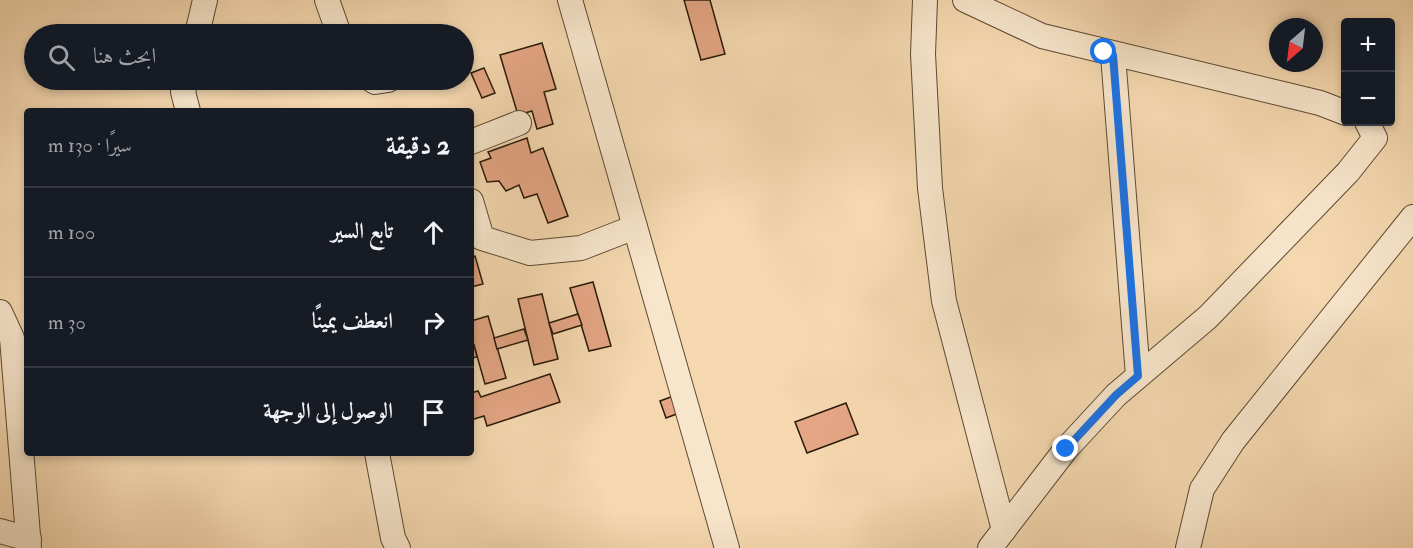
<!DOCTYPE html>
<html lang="ar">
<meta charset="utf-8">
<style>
:root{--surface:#171b24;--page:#242831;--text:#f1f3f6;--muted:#9ea1a6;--line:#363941}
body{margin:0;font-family:"IM FELL Double Pica",Amiri,serif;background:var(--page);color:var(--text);direction:rtl}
.controls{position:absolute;right:18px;top:18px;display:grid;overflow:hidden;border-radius:6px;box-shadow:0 3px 9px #0003}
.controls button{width:54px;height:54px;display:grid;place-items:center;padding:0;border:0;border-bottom:2px solid var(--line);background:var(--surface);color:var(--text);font:30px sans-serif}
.compass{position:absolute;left:1269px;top:18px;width:54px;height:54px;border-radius:50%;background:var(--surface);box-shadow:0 3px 9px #0003;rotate:208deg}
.stop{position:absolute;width:18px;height:18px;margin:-14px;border:4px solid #1a73e8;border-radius:50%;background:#fff}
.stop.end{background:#1a73e8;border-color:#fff;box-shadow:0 2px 6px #0008}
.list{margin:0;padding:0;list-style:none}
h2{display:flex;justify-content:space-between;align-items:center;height:78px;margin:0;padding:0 24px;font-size:26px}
h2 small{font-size:20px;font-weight:400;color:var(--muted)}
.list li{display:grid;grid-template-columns:39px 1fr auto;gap:18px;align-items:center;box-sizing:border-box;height:90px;padding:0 24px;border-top:2px solid var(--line)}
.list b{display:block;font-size:22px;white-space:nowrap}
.list em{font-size:20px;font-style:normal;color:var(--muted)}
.icon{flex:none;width:33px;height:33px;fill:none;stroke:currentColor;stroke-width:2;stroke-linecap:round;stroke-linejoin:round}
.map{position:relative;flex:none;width:1413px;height:548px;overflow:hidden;direction:ltr}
.search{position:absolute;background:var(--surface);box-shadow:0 3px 9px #0003;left:24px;top:24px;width:450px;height:66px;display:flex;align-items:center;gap:15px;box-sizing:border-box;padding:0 21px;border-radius:33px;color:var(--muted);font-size:22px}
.panel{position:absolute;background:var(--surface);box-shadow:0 3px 9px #0003;left:24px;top:108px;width:450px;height:348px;border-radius:6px;direction:rtl}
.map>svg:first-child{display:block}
</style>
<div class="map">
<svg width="1413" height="548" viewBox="0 0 1413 548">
<rect width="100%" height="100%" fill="#f5d8b0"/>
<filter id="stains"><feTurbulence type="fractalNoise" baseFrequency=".00333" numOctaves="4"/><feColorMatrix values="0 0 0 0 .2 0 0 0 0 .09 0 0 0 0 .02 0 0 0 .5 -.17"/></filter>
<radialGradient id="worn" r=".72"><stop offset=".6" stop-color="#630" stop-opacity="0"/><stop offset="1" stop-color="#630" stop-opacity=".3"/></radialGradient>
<g fill="#e5a685" stroke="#281a08" stroke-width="1.5">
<polygon points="684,0 710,0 725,54 701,60"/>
<polygon points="542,43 556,89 544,92 553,124 537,129 532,111 518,115 500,55"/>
<polygon points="484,68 495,93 482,98 471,73"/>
<polygon points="527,138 531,153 543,148 568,216 548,223 537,194 524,198 519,185 506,191 499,181 487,182 480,162 491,158 488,152"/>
<polygon points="475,256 483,284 471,287 471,258"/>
<polygon points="593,282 611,346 589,351 570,288"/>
<polygon points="542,294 558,359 534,365 518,299"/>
<polygon points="578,314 582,325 553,334 549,323"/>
<polygon points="488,316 506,378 485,384 471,335 471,321"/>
<polygon points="524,329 528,340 497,349 494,338"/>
<polygon points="474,345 477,357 471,358 471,346"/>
<polygon points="550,374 560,402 487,426 484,416 471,420 471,393 478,391 481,397"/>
<polygon points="676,395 682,412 666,418 660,401"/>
<polygon points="846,403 858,434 807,453 795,422"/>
</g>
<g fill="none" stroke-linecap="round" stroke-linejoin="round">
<g stroke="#5b4a32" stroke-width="26">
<g id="minor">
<polyline points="327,0 339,34"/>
<polyline points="570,0 727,548"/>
<polyline points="925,0 923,54 930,188 944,301 1004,530"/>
<polyline points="965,0 1042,36 1320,103 1346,113"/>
<polyline points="197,34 205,0"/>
<polyline points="1113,55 1138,376"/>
<polyline points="186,80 183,92 188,111"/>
<polyline points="372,80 375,82 388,80"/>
<polyline points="471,142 519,123"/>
<polyline points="471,201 482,238 530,253 581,248 635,227"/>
<polyline points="0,312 12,338 29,548"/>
<polyline points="377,453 393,538 398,548"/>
<polyline points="0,531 29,539"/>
<polyline points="990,548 1066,449 1116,395 1208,317 1348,172 1375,138 1367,122"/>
<polyline points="1188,548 1202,489 1233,441 1413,217"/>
</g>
</g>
<use href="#minor" stroke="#f8e6cc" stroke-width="24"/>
</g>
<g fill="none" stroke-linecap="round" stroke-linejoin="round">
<polyline stroke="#1a73e8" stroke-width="8" points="1066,449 1116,395 1138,376 1113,55 1104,52"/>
</g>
<rect width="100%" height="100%" filter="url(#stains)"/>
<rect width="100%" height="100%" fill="url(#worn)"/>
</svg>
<div class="controls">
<button>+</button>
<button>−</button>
</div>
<svg class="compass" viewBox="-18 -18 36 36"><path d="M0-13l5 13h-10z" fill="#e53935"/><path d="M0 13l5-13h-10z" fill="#9ea1a6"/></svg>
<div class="stop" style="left:1104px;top:52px"></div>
<div class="stop end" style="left:1066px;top:449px"></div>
<div class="search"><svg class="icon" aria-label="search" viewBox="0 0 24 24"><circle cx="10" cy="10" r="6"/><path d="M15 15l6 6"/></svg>ابحث هنا</div>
<section class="panel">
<h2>2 دقيقة<small>سيرًا · 130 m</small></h2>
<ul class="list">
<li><svg class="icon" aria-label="ahead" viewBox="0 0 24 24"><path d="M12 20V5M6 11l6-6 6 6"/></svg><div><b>تابع السير</b></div><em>100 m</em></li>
<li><svg class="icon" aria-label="right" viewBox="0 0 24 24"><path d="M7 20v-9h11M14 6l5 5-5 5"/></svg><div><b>انعطف يمينًا</b></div><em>30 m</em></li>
<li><svg class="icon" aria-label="arrive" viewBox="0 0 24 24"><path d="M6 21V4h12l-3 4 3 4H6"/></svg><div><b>الوصول إلى الوجهة</b></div></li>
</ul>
</section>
</div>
